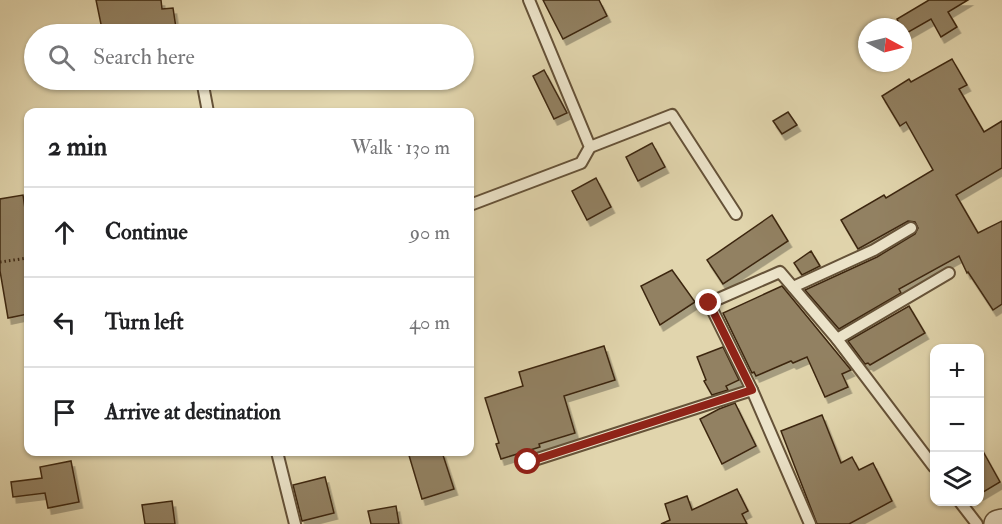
<!DOCTYPE html>
<meta charset="utf-8">
<style>
:root{--surface:#fff;--page:#f2f2f2;--text:#202124;--muted:#757577;--line:#e0e0e0}
body{margin:0;font-family:"IM FELL Double Pica",serif;background:var(--page);color:var(--text)}
.controls{position:absolute;right:18px;bottom:18px;display:grid;overflow:hidden;border-radius:12px;box-shadow:0 2px 4px #0004}
.controls button{width:54px;height:54px;display:grid;place-items:center;padding:0;border:0;border-bottom:2px solid var(--line);background:var(--surface);color:var(--text);font:30px sans-serif}
.compass{position:absolute;left:858px;top:18px;width:54px;height:54px;border-radius:50%;background:var(--surface);box-shadow:0 2px 4px #0004;rotate:97deg}
.stop{position:absolute;width:18px;height:18px;margin:-14px;border:4px solid #8f2418;border-radius:50%;background:#fff}
.stop.end{background:#8f2418;border-color:#fff;box-shadow:0 2px 6px #0008}
.list{margin:0;padding:0;list-style:none}
h2{display:flex;justify-content:space-between;align-items:center;height:78px;margin:0;padding:0 24px;font-size:26px}
h2 small{font-size:20px;font-weight:400;color:var(--muted)}
.list li{display:grid;grid-template-columns:39px 1fr auto;gap:18px;align-items:center;box-sizing:border-box;height:90px;padding:0 24px;border-top:2px solid var(--line)}
.list b{display:block;font-size:22px;white-space:nowrap}
.list em{font-size:20px;font-style:normal;color:var(--muted)}
.icon{flex:none;width:33px;height:33px;fill:none;stroke:currentColor;stroke-width:2;stroke-linecap:round;stroke-linejoin:round}
.map{position:relative;flex:none;width:1002px;height:524px;overflow:hidden}
.search{position:absolute;background:var(--surface);box-shadow:0 2px 4px #0004;left:24px;top:24px;width:450px;height:66px;display:flex;align-items:center;gap:15px;box-sizing:border-box;padding:0 21px;border-radius:33px;color:var(--muted);font-size:22px}
.panel{position:absolute;background:var(--surface);box-shadow:0 2px 4px #0004;left:24px;top:108px;width:450px;height:348px;border-radius:12px}
.map>svg:first-child{display:block}
</style>
<div class="map">
<svg width="1002" height="524" viewBox="0 0 1002 524">
<defs>
<filter id="shadow"><feDropShadow dx="3.5" dy="6" stdDeviation="0" flood-color="#0004"/></filter>
</defs>
<rect width="100%" height="100%" fill="#e1d5ad"/>
<filter id="stains"><feTurbulence type="fractalNoise" baseFrequency=".00333" numOctaves="4"/><feColorMatrix values="0 0 0 0 .2 0 0 0 0 .09 0 0 0 0 .02 0 0 0 .5 -.17"/></filter>
<radialGradient id="worn" r=".72"><stop offset=".6" stop-color="#630" stop-opacity="0"/><stop offset="1" stop-color="#630" stop-opacity=".3"/></radialGradient>
<g fill="#928162" stroke="#3c2611" stroke-width="1.5" filter="url(#shadow)">
<polygon points="96,0 161,0 162,9 173,8 176,28 128,34 103,34"/>
<polygon points="543,0 599,0 607,16 563,39"/>
<polygon points="929,0 968,0 948,12 957,27 941,37 931,19 905,34 897,19"/>
<polygon points="952,59 967,85 959,89 984,132 1002,121 1002,168 956,195 978,233 1002,221 1002,304 993,310 968,272 967,273 959,256 899,289 901,293 839,329 805,290 877,257 915,234 918,228 915,222 908,221 858,249 841,220 884,195 886,198 933,170 906,122 900,126 882,96 909,79 911,82"/>
<polygon points="544,70 567,113 554,119 533,76"/>
<polygon points="788,112 797,125 782,134 773,121"/>
<polygon points="652,143 665,167 638,181 626,157"/>
<polygon points="596,178 611,207 587,220 572,191"/>
<polygon points="23,195 28,230 28,314 8,318 0,271 0,199"/>
<polygon points="772,215 788,241 723,284 707,260"/>
<polygon points="811,251 820,266 802,275 794,263"/>
<polygon points="672,270 695,302 660,325 641,286"/>
<polygon points="782,286 851,370 842,374 848,387 825,397 807,357 793,363 791,361 756,376 754,372 752,373 723,313"/>
<polygon points="909,306 925,333 870,365 868,363 865,364 848,341"/>
<polygon points="604,346 615,380 564,396 575,433 539,444 540,447 501,459 496,444 499,443 485,398 523,386 519,372"/>
<polygon points="723,347 739,380 726,386 728,390 712,395 704,381 706,380 697,357"/>
<polygon points="735,403 756,446 722,464 700,419 719,409"/>
<polygon points="822,415 841,463 852,457 859,470 873,463 892,501 849,524 817,524 781,431"/>
<polygon points="980,446 1000,482 980,494"/>
<polygon points="408,452 442,452 454,489 422,499"/>
<polygon points="71,461 79,502 48,508 45,493 13,497 11,482 42,478 40,467"/>
<polygon points="325,477 334,513 302,521 293,485"/>
<polygon points="737,489 748,511 742,514 747,524 661,524 670,520 665,504 687,496 692,510"/>
<polygon points="172,501 175,524 145,524 142,505"/>
<polygon points="396,506 399,524 371,524 368,511"/>
</g>
<g fill="none" stroke-linecap="round" stroke-linejoin="round">
<g stroke="#655238" stroke-width="14">
<g id="service">
<polyline points="202,80 208,112"/>
<polyline points="590,147 672,115 736,214"/>
<polyline points="470,205 581,163 590,147 529,0"/>
<polyline points="793,287 874,250 911,228"/>
<polyline points="837,339 949,273"/>
<polyline points="277,452 295,524"/>
<polyline points="528,462 752,390"/>
<polyline points="960,502 977,524"/>
<polyline points="810,524 752,390 709,303 780,272 837,339 934,467"/>
</g>
</g>
<g stroke="#655238" stroke-width="30">
<polyline id="tertiary" points="998,524 1002,523"/>
</g>
<polyline stroke="#3c2611" stroke-width="3" stroke-dasharray="1.5 3" stroke-linecap="butt" points="0,262 28,258"/>
<use href="#service" stroke="#ece4ca" stroke-width="10"/>
<use href="#tertiary" stroke="#ece4ca" stroke-width="27"/>
</g>
<g fill="none" stroke-linecap="round" stroke-linejoin="round">
<polyline stroke="#8f2418" stroke-width="8" points="528,462 752,390 709,303"/>
</g>
<rect width="100%" height="100%" filter="url(#stains)"/>
<rect width="100%" height="100%" fill="url(#worn)"/>
</svg>
<div class="controls">
<button>+</button>
<button>−</button>
<button><svg class="icon" aria-label="layers" viewBox="0 0 24 24"><path d="M12 4l9 5-9 5-9-5zM3 14l9 5 9-5"/></svg></button>
</div>
<svg class="compass" viewBox="-18 -18 36 36"><path d="M0-13l5 13h-10z" fill="#e53935"/><path d="M0 13l5-13h-10z" fill="#757577"/></svg>
<div class="stop" style="left:528px;top:462px"></div>
<div class="stop end" style="left:709px;top:303px"></div>
<div class="search"><svg class="icon" aria-label="search" viewBox="0 0 24 24"><circle cx="10" cy="10" r="6"/><path d="M15 15l6 6"/></svg>Search here</div>
<section class="panel">
<h2>2 min<small>Walk · 130 m</small></h2>
<ul class="list">
<li><svg class="icon" aria-label="ahead" viewBox="0 0 24 24"><path d="M12 20V5M6 11l6-6 6 6"/></svg><div><b>Continue</b></div><em>90 m</em></li>
<li><svg class="icon" aria-label="left" viewBox="0 0 24 24"><path d="M17 20v-9H6M10 6l-5 5 5 5"/></svg><div><b>Turn left</b></div><em>40 m</em></li>
<li><svg class="icon" aria-label="arrive" viewBox="0 0 24 24"><path d="M6 21V4h12l-3 4 3 4H6"/></svg><div><b>Arrive at destination</b></div></li>
</ul>
</section>
</div>
